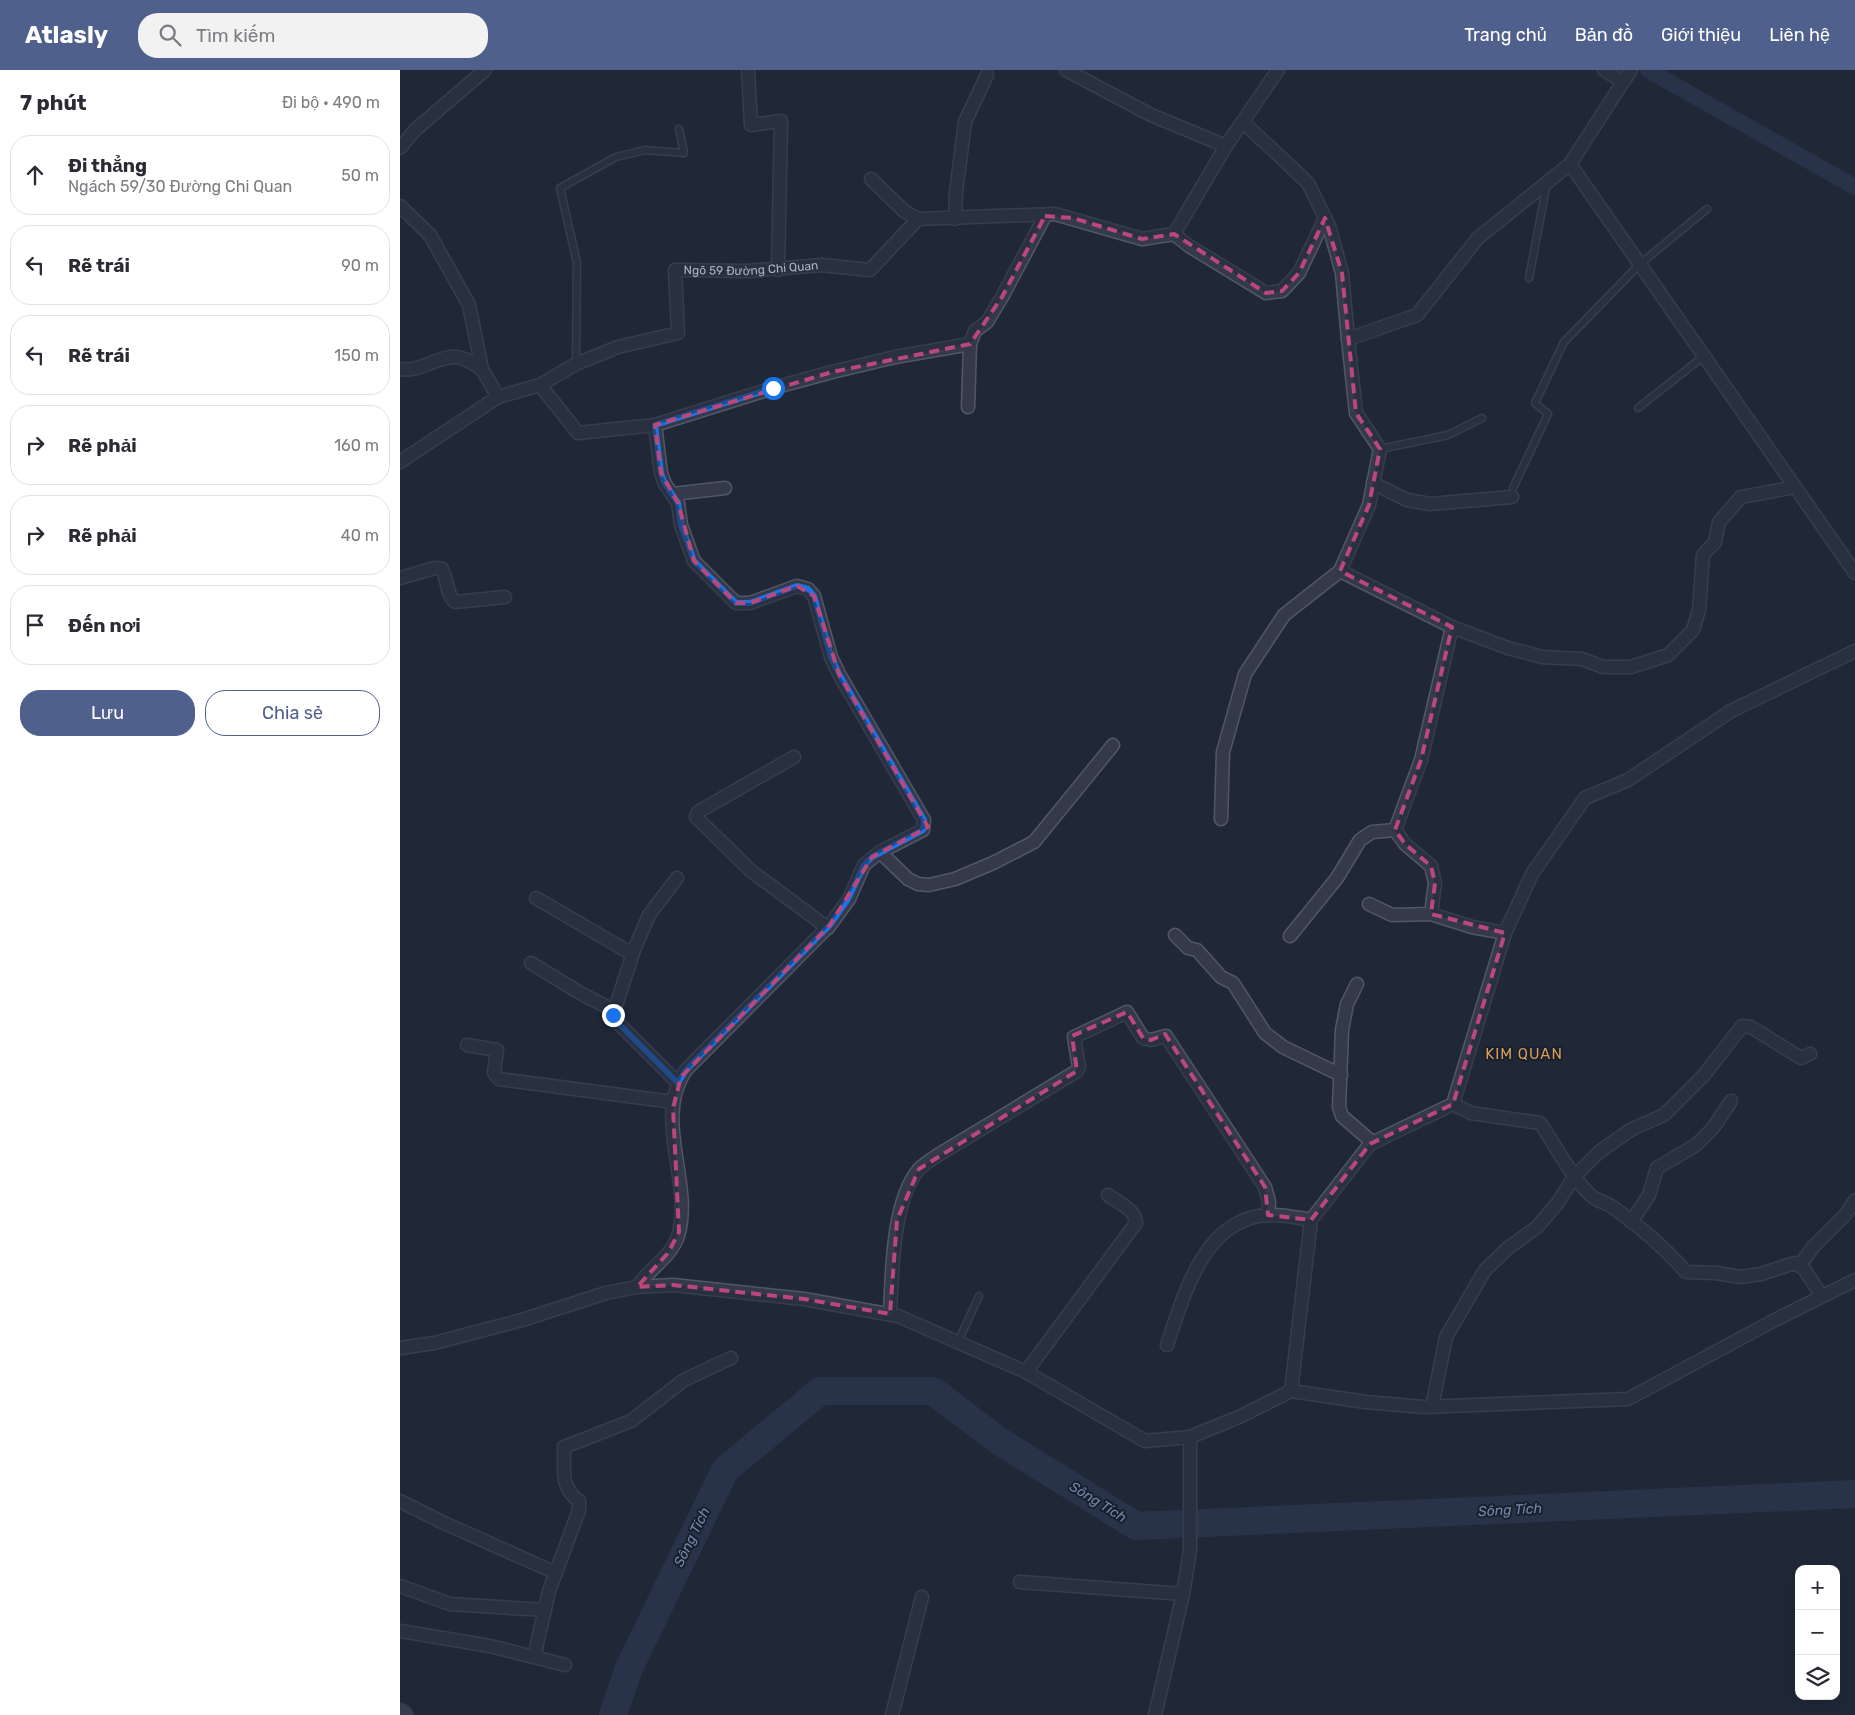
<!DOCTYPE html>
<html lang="vi">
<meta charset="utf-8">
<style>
:root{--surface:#fff;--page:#f2f2f3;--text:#2b2b33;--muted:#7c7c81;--line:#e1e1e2;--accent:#50608d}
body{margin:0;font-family:Rubik,sans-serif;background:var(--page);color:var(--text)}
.controls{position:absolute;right:15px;bottom:15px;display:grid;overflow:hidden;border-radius:10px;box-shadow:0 5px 20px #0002}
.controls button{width:45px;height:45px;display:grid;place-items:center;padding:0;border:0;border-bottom:1px solid var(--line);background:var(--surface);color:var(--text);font:25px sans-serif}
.stop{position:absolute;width:15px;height:15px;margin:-11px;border:4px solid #1a73e8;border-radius:50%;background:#fff}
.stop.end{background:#1a73e8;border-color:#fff;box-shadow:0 1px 5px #0008}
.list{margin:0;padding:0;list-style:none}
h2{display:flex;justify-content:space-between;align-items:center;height:65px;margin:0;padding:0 20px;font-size:21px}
h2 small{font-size:16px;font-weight:400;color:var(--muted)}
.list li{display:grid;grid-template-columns:32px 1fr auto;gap:15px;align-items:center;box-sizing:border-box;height:80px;margin:0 10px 10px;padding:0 10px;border:1px solid var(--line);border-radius:20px}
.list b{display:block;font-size:19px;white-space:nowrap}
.list p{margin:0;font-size:16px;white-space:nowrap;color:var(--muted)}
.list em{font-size:16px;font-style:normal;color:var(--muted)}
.actions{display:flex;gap:10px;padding:15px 20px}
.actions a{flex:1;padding:11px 0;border:1px solid var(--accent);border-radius:20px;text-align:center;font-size:18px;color:var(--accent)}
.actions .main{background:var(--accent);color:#fff}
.icon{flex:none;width:28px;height:28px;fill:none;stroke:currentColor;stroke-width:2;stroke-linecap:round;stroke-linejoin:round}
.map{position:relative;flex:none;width:1455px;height:1645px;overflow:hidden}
header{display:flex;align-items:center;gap:30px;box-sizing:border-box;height:70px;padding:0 25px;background:var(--accent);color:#fff}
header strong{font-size:24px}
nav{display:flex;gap:28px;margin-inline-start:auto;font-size:18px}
.search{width:350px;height:45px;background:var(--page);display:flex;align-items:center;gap:12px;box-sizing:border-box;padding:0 18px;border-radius:20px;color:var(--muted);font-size:19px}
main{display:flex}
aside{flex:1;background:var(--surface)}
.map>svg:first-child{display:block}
</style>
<header>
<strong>Atlasly</strong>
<div class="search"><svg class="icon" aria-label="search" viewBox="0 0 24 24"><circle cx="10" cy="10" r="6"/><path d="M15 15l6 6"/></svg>Tìm kiếm</div>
<nav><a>Trang chủ</a><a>Bản đồ</a><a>Giới thiệu</a><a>Liên hệ</a></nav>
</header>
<main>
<aside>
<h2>7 phút<small>Đi bộ · 490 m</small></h2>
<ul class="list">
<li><svg class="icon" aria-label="ahead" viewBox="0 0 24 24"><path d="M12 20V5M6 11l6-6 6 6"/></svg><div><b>Đi thẳng</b><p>Ngách 59/30 Đường Chi Quan</p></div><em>50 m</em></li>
<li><svg class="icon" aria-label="left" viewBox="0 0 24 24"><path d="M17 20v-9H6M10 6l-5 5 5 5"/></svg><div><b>Rẽ trái</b></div><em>90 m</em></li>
<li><svg class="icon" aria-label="left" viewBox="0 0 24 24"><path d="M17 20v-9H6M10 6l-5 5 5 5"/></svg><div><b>Rẽ trái</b></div><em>150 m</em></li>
<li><svg class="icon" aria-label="right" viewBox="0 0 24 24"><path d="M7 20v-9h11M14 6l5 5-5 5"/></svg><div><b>Rẽ phải</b></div><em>160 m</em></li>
<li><svg class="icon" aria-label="right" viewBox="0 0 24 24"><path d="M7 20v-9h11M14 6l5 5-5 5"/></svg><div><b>Rẽ phải</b></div><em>40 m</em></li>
<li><svg class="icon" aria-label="arrive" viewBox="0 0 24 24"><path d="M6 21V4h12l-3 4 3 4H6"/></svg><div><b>Đến nơi</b></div></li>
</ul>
<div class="actions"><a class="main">Lưu</a><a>Chia sẻ</a></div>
</aside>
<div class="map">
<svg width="1455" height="1645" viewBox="0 0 1455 1645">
<rect width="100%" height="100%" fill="#202838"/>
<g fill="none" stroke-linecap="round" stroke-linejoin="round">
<polyline stroke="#323f5e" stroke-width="16" points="1248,0 1455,117"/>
<polyline stroke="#323f5e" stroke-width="28" points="213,1645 229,1598 325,1400 420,1321 533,1321 599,1371 736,1456 1455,1424"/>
<g stroke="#515766" stroke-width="9">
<g id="lane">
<polyline points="1129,208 1147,113"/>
<polyline points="176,294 177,193 160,118 216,87 245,80 284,83 279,59"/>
<polyline points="1238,338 1304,286"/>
<polyline points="980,379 1048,365 1082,348"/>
<polyline points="1113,418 1148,344 1135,333 1164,272 1240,194 1307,139"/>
<polyline points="558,1272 579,1226"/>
</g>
</g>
<g stroke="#515766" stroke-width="15">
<g id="street">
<polyline points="348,0 351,55 381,51 378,200"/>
<polyline points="666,0 751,45 826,76"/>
<polyline points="1223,12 1231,0"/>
<polyline points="843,52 908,113 929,156 942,203 948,269"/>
<polyline points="0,78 15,60 85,0"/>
<polyline points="1170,94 1455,503"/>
<polyline points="471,109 504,141 518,149"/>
<polyline points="0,136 30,165 69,235 82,299 98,327"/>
<polyline points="555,149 556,122 565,52 587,5"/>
<polyline points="774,164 789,176 866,223 882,221 899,203 925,148"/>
<polyline points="774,164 826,76 878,0"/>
<path d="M0,299C20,303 38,285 57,287C67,288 75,295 82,299"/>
<polyline points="140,315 178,363 255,355 373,318 432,302 495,287 570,274"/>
<polyline points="568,337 570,274 575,261 587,252 602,227 645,146"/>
<polyline points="255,355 261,403 265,414 278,433 281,455 294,491 336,533 350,533 397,516 408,519 414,526 431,587 439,604 524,750 523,760 480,782"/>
<path id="s1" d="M0,392L98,327L140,315L176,294L218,277L278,263L275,200L347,201L422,195L470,200L518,149L655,144L742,169L774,164"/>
<polyline points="973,413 1007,430 1030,434 1112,427"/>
<polyline points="273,424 325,418"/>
<polyline points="940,501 1052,557 1108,578 1142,587 1182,589 1203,597 1231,597 1268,585 1293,560 1299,540 1303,485 1315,472 1319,452 1341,427 1395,417"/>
<path d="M0,508L35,498L42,499C48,510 46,524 55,532L105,527"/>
<polyline points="1052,557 1021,690 995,760 1005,774 1031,796 1035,813 1031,844 1072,857 1105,863"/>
<polyline points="394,687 298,742 296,747 351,801 428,858"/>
<polyline points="821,749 823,682 845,604 884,545 940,501 969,435 980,379 956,343 948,269 1017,245 1078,168 1170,94 1223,12 1204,0"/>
<polyline points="277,808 249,845 234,880 213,945 216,951 278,1013"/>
<polyline points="136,828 232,884"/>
<polyline points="969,834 992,845 1031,844"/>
<polyline points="775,865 788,878 797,880 821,907 833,913 865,963 883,977 941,1005"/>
<polyline points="890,866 937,808 960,770 972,762 995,760"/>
<polyline points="131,893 180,923 213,940"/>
<polyline points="957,914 947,934 942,960 939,1037 942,1046 973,1073"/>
<polyline points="67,975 97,980 94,1003 99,1009 273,1032"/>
<path d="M1053,1034L1071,1043L1140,1053C1154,1073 1176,1115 1194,1128C1199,1131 1206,1133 1211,1136C1238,1155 1265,1178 1286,1202L1317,1203L1340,1207L1361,1204L1395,1193L1404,1199L1422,1226"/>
<polyline points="1231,1152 1249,1125 1257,1098 1296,1075 1313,1058 1331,1031"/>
<polyline points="1400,1195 1413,1177 1446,1144 1455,1130"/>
<path d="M237,1217C249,1199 271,1187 278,1166C294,1113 252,1049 286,1000L430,855L449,829L464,795L480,782L508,809L518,814L529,815L555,809L593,793L634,772L713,675"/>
<path d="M490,1244C492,1203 492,1131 519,1099C524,1094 532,1089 538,1085L677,1001L679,997L674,967L727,942L743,968L751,970L766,966L865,1117L869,1132L868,1145"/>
<path d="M767,1275C784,1225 804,1147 869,1145C883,1144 898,1148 911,1150"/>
<polyline points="0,1278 34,1273 122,1250 206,1223 237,1217 273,1215 404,1229 498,1246 626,1302 745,1371 790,1367 839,1347 891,1321 966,1332 1023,1337 1228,1329 1373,1251 1455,1210"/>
<path d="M626,1302L736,1153C736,1140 718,1132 708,1125"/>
<polyline points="891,1321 911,1150 970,1074 1053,1034 1105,863 1132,804 1185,728 1228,710 1331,641 1455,581"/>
<polyline points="1032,1337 1046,1267 1085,1200 1108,1178 1137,1157 1156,1135 1175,1106 1199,1082 1232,1059 1264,1045 1304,1005 1342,956 1351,957 1401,988 1410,984"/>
<polyline points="0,1431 42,1452 156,1503"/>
<polyline points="620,1512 783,1524"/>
<polyline points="0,1516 50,1534 145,1540"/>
<polyline points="0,1561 90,1576 165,1595"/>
<path d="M134,1587L149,1521L179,1440V1431C159,1416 165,1399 164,1377L231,1351L284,1310L331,1288"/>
<polyline points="492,1645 522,1527"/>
<polyline points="755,1645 783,1524 790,1480 790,1367"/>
</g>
</g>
<g stroke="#3d4352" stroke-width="22">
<polyline id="primary" points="0,1643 3,1645"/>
</g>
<use href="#lane" stroke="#343a49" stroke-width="6"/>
<use href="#street" stroke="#343a49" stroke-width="12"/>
<use href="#primary" stroke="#515869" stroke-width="20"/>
</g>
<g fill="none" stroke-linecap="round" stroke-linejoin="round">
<polyline stroke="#1a73e8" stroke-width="6" points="213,945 216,951 278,1013 286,1000 430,855 448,829 464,795 472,787 523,760 524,750 439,604 431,587 414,526 408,519 397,516 350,533 336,533 294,491 281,455 278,433 265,414 261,403 255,355 373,318"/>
</g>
<path d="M0 0H1455V1645H0ZM645,146L673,148L742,169L774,164L866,223L882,221L899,203L925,148L942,203L956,343L980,379L969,435L940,501L1052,557L1021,690L995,760L1005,774L1031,796L1035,813L1031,844L1105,863L1053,1034L970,1074L911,1150L868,1145L865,1117L765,964L751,970L743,968L727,942L672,966L677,1001L519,1099L497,1150L490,1244L404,1229L273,1215L237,1217L268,1183L279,1162L273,1038L281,1007L430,855L472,787L528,757L439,604L414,526L397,516L350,533H336L294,491L278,433L261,403L255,355L432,302L570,274L602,227Z" fill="#202838" fill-opacity=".55" fill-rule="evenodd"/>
<path fill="none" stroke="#bc477b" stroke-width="4" stroke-dasharray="10 6" stroke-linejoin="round" d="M645,146L673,148L742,169L774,164L866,223L882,221L899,203L925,148L942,203L956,343L980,379L969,435L940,501L1052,557L1021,690L995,760L1005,774L1031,796L1035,813L1031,844L1105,863L1053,1034L970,1074L911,1150L868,1145L865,1117L765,964L751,970L743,968L727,942L672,966L677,1001L519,1099L497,1150L490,1244L404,1229L273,1215L237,1217L268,1183L279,1162L273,1038L281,1007L430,855L472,787L528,757L439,604L414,526L397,516L350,533H336L294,491L278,433L261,403L255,355L432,302L570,274L602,227Z"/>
<g text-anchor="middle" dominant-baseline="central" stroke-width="4" stroke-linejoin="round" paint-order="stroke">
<g font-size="12" fill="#aeb4c5" stroke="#191f2d">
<text stroke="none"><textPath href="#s1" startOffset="449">Ngõ 59 Đường Chi Quan</textPath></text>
</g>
<g font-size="14" font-style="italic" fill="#7587af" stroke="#191f2d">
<text transform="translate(698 1432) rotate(32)">Sông Tích</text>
<text transform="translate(1110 1440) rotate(-3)">Sông Tích</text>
<text transform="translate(292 1467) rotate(-64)">Sông Tích</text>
</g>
<g font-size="15" letter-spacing="1" fill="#d59e59" stroke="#191f2d">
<text x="1124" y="984">KIM QUAN</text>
</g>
</g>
</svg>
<div class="controls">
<button>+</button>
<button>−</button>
<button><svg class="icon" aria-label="layers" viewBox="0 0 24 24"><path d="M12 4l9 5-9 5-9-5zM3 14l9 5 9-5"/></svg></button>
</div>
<div class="stop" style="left:373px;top:318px"></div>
<div class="stop end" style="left:213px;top:945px"></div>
</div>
</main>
